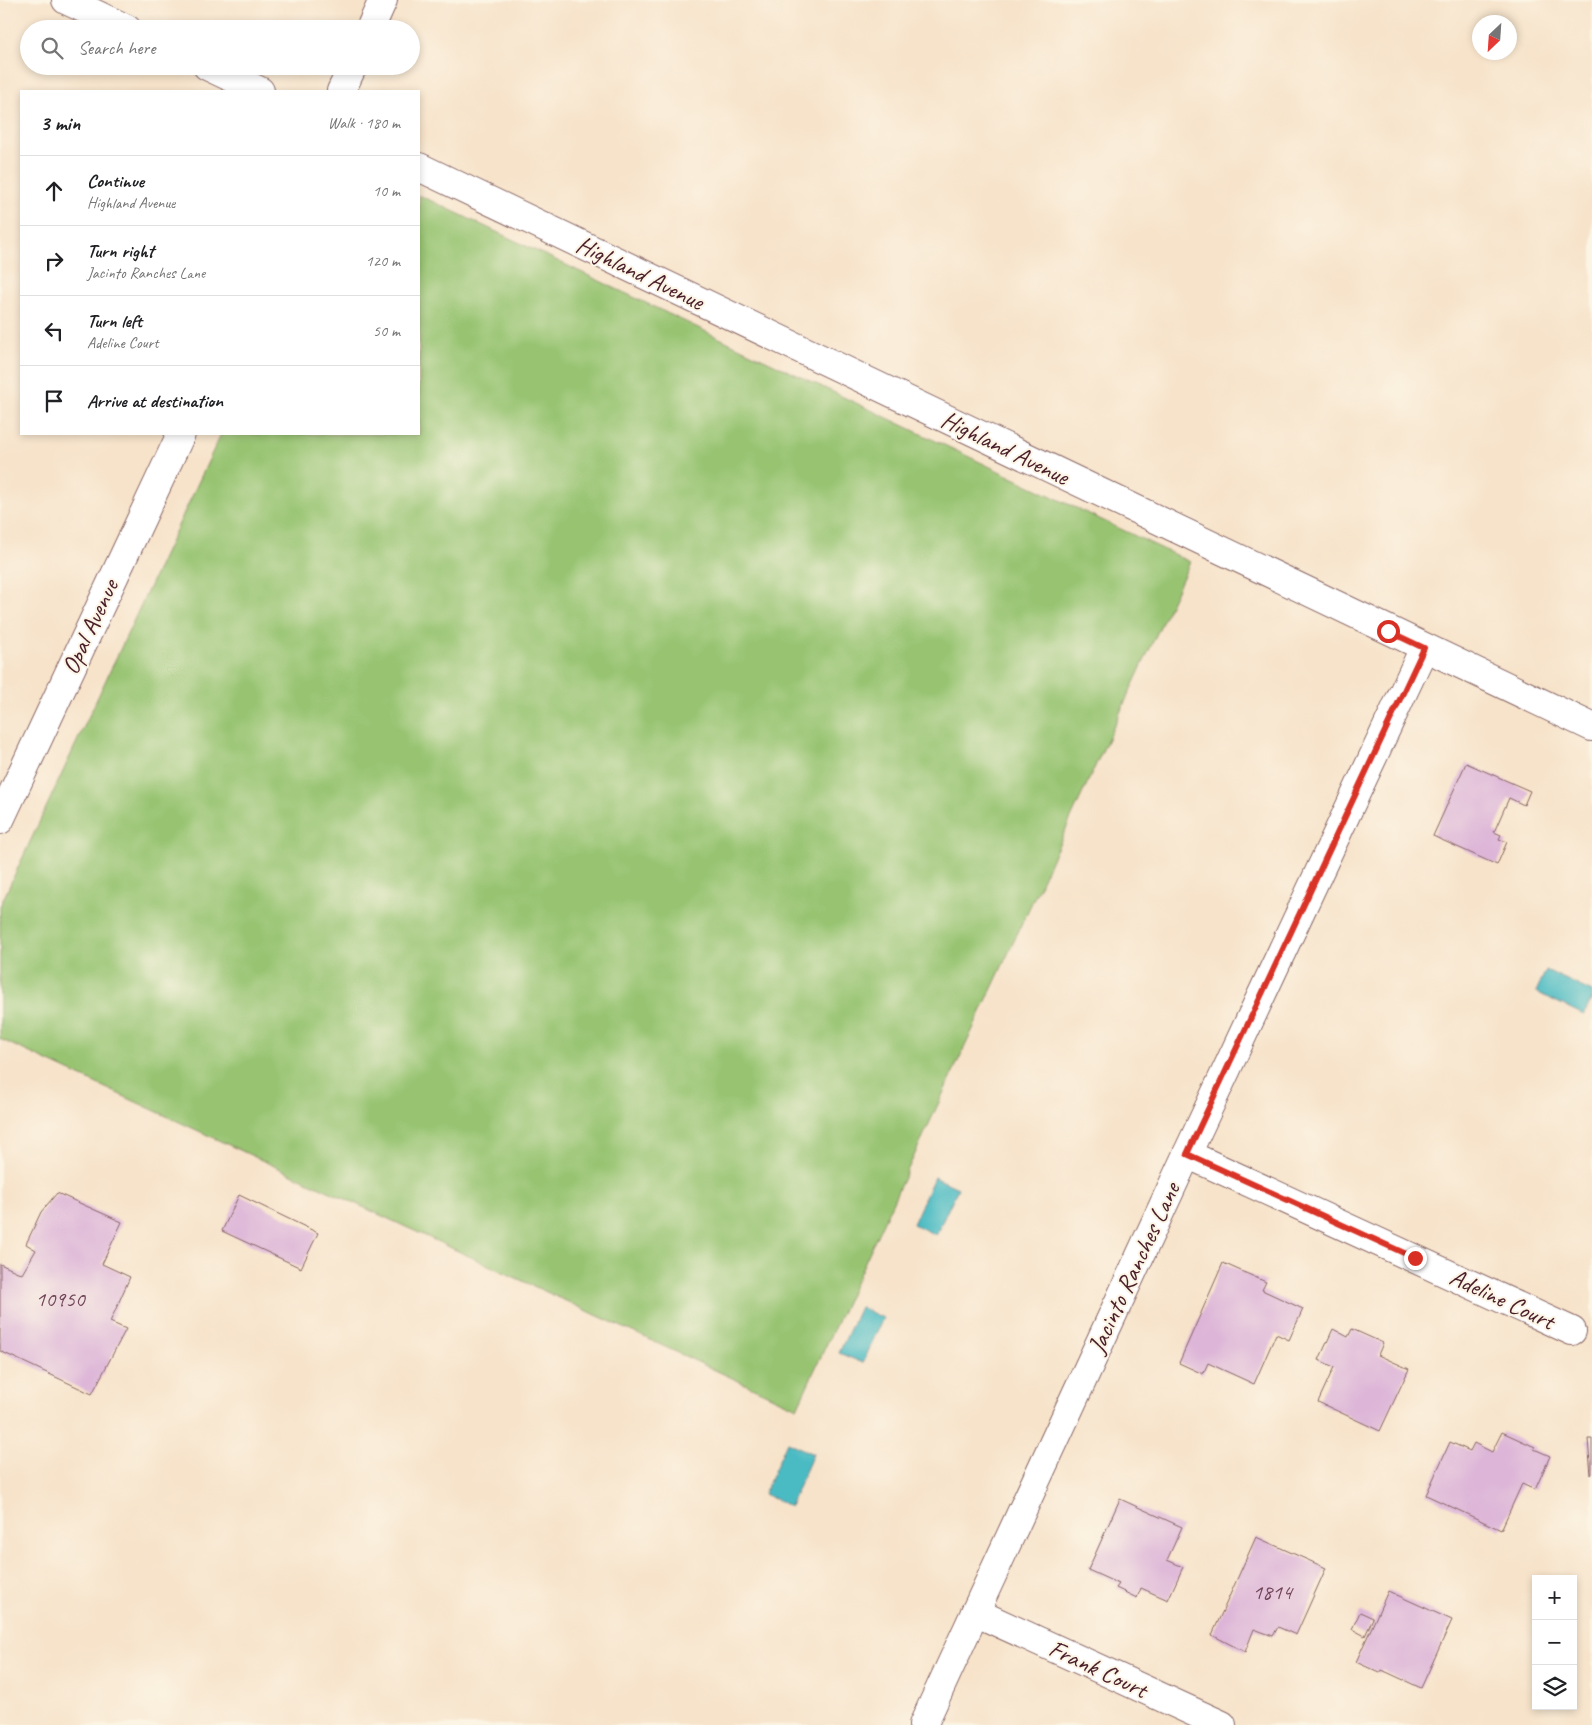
<!DOCTYPE html>
<meta charset="utf-8">
<style>
:root{--surface:#fff;--page:#f6f6f6;--text:#202124;--muted:#757577;--line:#e0e0e0}
body{margin:0;font-family:Caveat,sans-serif;background:var(--page);color:var(--text)}
.controls{position:absolute;right:15px;bottom:15px;display:grid;overflow:hidden;border-radius:0px;box-shadow:0 2px 8px #0003}
.controls button{width:45px;height:45px;display:grid;place-items:center;padding:0;border:0;border-bottom:1px solid var(--line);background:var(--surface);color:var(--text);font:25px sans-serif}
.compass{position:absolute;left:1472px;top:15px;width:45px;height:45px;border-radius:50%;background:var(--surface);box-shadow:0 2px 8px #0003;rotate:205deg}
.stop{position:absolute;width:15px;height:15px;margin:-11px;border:4px solid #d93025;border-radius:50%;background:#fff}
.stop.end{background:#d93025;border-color:#fff;box-shadow:0 1px 5px #0008}
.list{margin:0;padding:0;list-style:none}
h2{display:flex;justify-content:space-between;align-items:center;height:65px;margin:0;padding:0 20px;font-size:21px}
h2 small{font-size:16px;font-weight:400;color:var(--muted)}
.list li{display:grid;grid-template-columns:32px 1fr auto;gap:15px;align-items:center;box-sizing:border-box;height:70px;padding:0 20px;border-top:1px solid var(--line)}
.list b{display:block;font-size:19px;white-space:nowrap}
.list p{margin:0;font-size:16px;white-space:nowrap;color:var(--muted)}
.list em{font-size:16px;font-style:normal;color:var(--muted)}
.icon{flex:none;width:28px;height:28px;fill:none;stroke:currentColor;stroke-width:2;stroke-linecap:round;stroke-linejoin:round}
.map{position:relative;flex:none;width:1592px;height:1725px;overflow:hidden}
.search{position:absolute;background:var(--surface);box-shadow:0 2px 8px #0003;left:20px;top:20px;width:400px;height:55px;display:flex;align-items:center;gap:12px;box-sizing:border-box;padding:0 18px;border-radius:28px;color:var(--muted);font-size:19px}
.panel{position:absolute;background:var(--surface);box-shadow:0 2px 8px #0003;left:20px;top:90px;width:400px;height:345px;border-radius:0px}
.map>svg:first-child{display:block}
</style>
<div class="map">
<svg width="1592" height="1725" viewBox="0 0 1592 1725">
<rect width="100%" height="100%" fill="#fcf5e5"/>
<filter id="ink" filterUnits="userSpaceOnUse"><feTurbulence type="fractalNoise" baseFrequency=".02" numOctaves="2"/><feDisplacementMap in="SourceGraphic" scale="10" xChannelSelector="R" yChannelSelector="G"/><feConvolveMatrix kernelMatrix="1 2 1 2 8 2 1 2 1" color-interpolation-filters="sRGB"/></filter>
<filter id="wash" filterUnits="userSpaceOnUse"><feTurbulence type="fractalNoise" baseFrequency=".0096" numOctaves="4" result="noise"/><feDisplacementMap in="SourceGraphic" scale="20" xChannelSelector="R" yChannelSelector="G"/><feGaussianBlur stdDeviation="1.12" result="paint"/><feColorMatrix in="noise" values="0 0 0 0 0 0 0 0 0 0 0 0 0 0 0 0 0 1.4 0 .05"/><feComposite in="paint" operator="in"/></filter>
<g filter="url(#wash)">
<rect width="100%" height="100%" fill="#f7e3ca"/>
<polygon fill="#98c472" stroke="#71724e" points="419,195 1190,562 797,1408 0,1039 0,906 221,434 419,434"/>
<g fill="#4cbbc3" stroke="#4b6d77">
<polygon points="1546,970 1592,992 1592,998 1584,1015 1536,992"/>
<polygon points="934,1177 958,1188 936,1235 913,1224"/>
<polygon points="860,1307 883,1318 863,1363 839,1353"/>
<polygon points="787,1442 813,1454 790,1506 764,1494"/>
</g>
<g id="blocks">
<g fill="#ddb5d8">
<polygon points="1466,763 1530,791 1524,805 1509,798 1494,832 1501,835 1499,839 1507,842 1497,865 1433,836"/>
<polygon points="57,1193 122,1222 102,1264 130,1277 110,1322 126,1329 92,1394 0,1351 0,1264 22,1274 36,1250 26,1244 41,1212"/>
<polygon points="239,1195 318,1233 301,1268 222,1231"/>
<polygon points="1223,1263 1266,1282 1262,1290 1303,1309 1289,1340 1276,1334 1254,1384 1208,1363 1203,1374 1179,1363"/>
<polygon points="1333,1329 1348,1337 1352,1329 1383,1343 1378,1355 1409,1369 1380,1431 1318,1402 1334,1367 1319,1360"/>
<polygon points="1502,1432 1535,1447 1534,1449 1550,1456 1535,1490 1522,1484 1501,1530 1426,1495 1450,1442 1470,1451 1474,1443 1492,1452"/>
<polygon points="1588,1439 1592,1439 1592,1474 1591,1475"/>
<polygon points="1120,1499 1182,1527 1167,1560 1183,1567 1168,1600 1141,1588 1137,1598 1116,1588 1119,1584 1088,1570"/>
<polygon points="1256,1537 1326,1568 1296,1635 1278,1627 1273,1636 1254,1629 1245,1652 1212,1635"/>
<polygon points="1388,1591 1452,1620 1421,1688 1382,1670 1380,1673 1356,1662"/>
<polygon points="1360,1612 1373,1618 1365,1636 1352,1629"/>
</g>
</g>
</g>
<g filter="url(#ink)">
<use href="#blocks" fill-opacity="0" stroke="#876463" stroke-width="1"/>
<g fill="none" stroke-linecap="round" stroke-linejoin="round">
<g stroke="#876463" stroke-width="30">
<g id="minor">
<polyline points="66,0 127,29"/>
<polyline points="370,29 383,0"/>
<polyline points="207,66 260,91"/>
<polyline points="341,91 353,66"/>
<polyline points="419,167 1592,727"/>
<polyline points="0,820 181,434"/>
<polyline points="1187,1154 1572,1331"/>
<polyline points="975,1612 1222,1725"/>
<polyline points="923,1725 1187,1154 1424,648"/>
</g>
</g>
<use href="#minor" stroke="#fff" stroke-width="28"/>
</g>
</g>
<g fill="none" stroke-linecap="round" stroke-linejoin="round" filter="url(#ink)">
<polyline stroke="#d93025" stroke-width="6" points="1388,631 1424,648 1187,1154 1415,1258"/>
</g>
<g text-anchor="middle" dominant-baseline="central" stroke-width="4" stroke-linejoin="round" paint-order="stroke">
<g font-size="22" fill="#6f4456">
<text x="60" y="1299">10950</text>
<text x="1272" y="1592">1814</text>
</g>
<g font-size="25" fill="#4a1f2b" stroke="#fcf5e5">
<text transform="translate(640 273) rotate(26)">Highland Avenue</text>
<text transform="translate(1005 448) rotate(26)">Highland Avenue</text>
<text transform="translate(90 627) rotate(-65)">Opal Avenue</text>
<text transform="translate(1134 1268) rotate(-65)">Jacinto Ranches Lane</text>
<text transform="translate(1502 1299) rotate(25)">Adeline Court</text>
<text transform="translate(1098 1669) rotate(25)">Frank Court</text>
</g>
</g>
</svg>
<div class="controls">
<button>+</button>
<button>−</button>
<button><svg class="icon" aria-label="layers" viewBox="0 0 24 24"><path d="M12 4l9 5-9 5-9-5zM3 14l9 5 9-5"/></svg></button>
</div>
<svg class="compass" viewBox="-18 -18 36 36"><path d="M0-13l5 13h-10z" fill="#e53935"/><path d="M0 13l5-13h-10z" fill="#757577"/></svg>
<div class="stop" style="left:1388px;top:631px"></div>
<div class="stop end" style="left:1415px;top:1258px"></div>
<div class="search"><svg class="icon" aria-label="search" viewBox="0 0 24 24"><circle cx="10" cy="10" r="6"/><path d="M15 15l6 6"/></svg>Search here</div>
<section class="panel">
<h2>3 min<small>Walk · 180 m</small></h2>
<ul class="list">
<li><svg class="icon" aria-label="ahead" viewBox="0 0 24 24"><path d="M12 20V5M6 11l6-6 6 6"/></svg><div><b>Continue</b><p>Highland Avenue</p></div><em>10 m</em></li>
<li><svg class="icon" aria-label="right" viewBox="0 0 24 24"><path d="M7 20v-9h11M14 6l5 5-5 5"/></svg><div><b>Turn right</b><p>Jacinto Ranches Lane</p></div><em>120 m</em></li>
<li><svg class="icon" aria-label="left" viewBox="0 0 24 24"><path d="M17 20v-9H6M10 6l-5 5 5 5"/></svg><div><b>Turn left</b><p>Adeline Court</p></div><em>50 m</em></li>
<li><svg class="icon" aria-label="arrive" viewBox="0 0 24 24"><path d="M6 21V4h12l-3 4 3 4H6"/></svg><div><b>Arrive at destination</b></div></li>
</ul>
</section>
</div>
